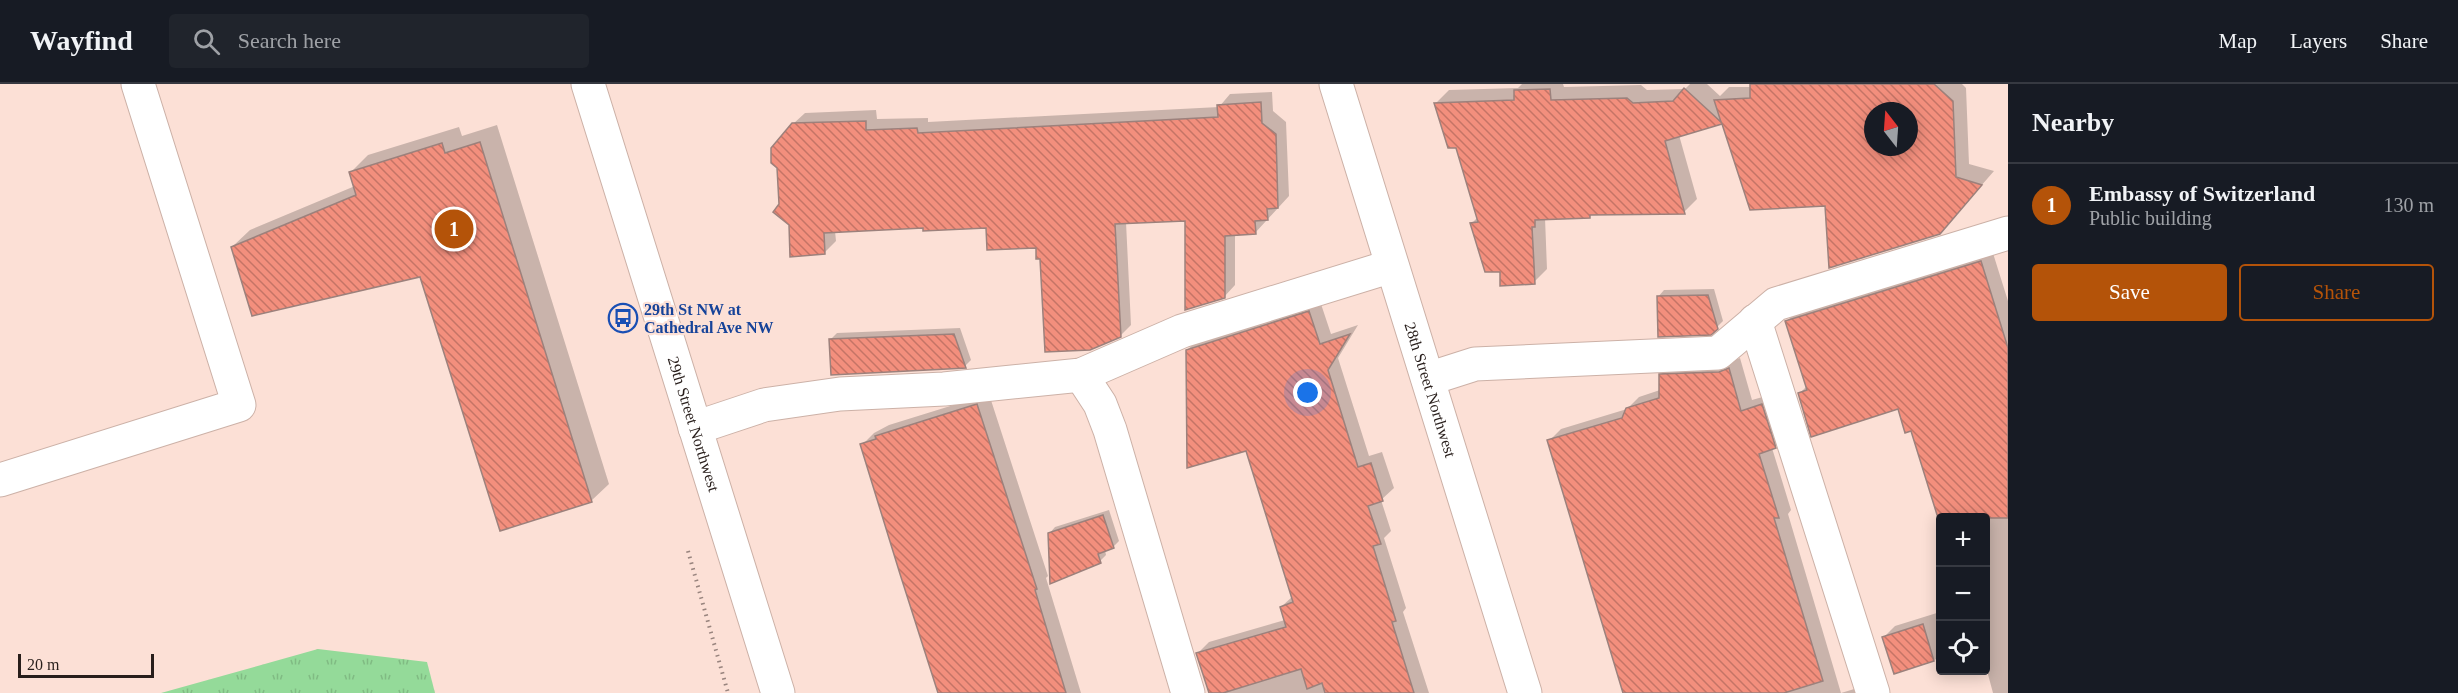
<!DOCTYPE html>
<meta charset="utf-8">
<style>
:root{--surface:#171b24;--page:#20242c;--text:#f1f3f6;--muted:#9ea1a6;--line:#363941;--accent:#b45309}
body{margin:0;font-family:Georgia,serif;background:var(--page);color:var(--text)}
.controls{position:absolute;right:18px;bottom:18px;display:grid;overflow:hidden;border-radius:6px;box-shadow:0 3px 15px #0003}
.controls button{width:54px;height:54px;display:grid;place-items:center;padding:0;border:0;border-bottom:2px solid var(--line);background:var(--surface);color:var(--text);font:30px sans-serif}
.compass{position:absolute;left:1864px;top:18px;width:54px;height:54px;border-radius:50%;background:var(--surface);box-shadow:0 3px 15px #0003;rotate:343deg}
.scale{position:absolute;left:18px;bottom:15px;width:136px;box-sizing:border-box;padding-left:6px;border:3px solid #281e1b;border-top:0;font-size:16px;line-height:21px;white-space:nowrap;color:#281e1b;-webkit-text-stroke:4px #fce0d6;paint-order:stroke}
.you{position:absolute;left:1308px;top:309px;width:21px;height:21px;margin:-15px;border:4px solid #fff;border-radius:50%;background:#1a73e8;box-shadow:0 0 0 9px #1a73e833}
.badge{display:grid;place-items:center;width:39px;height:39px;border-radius:50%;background:var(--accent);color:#fff;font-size:20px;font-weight:700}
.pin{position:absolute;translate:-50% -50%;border:3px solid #fff;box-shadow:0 2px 6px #0006}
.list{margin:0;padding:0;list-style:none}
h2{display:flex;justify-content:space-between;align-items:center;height:78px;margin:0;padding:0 24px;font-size:26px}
h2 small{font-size:20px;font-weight:400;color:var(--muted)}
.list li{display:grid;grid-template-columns:39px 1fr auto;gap:18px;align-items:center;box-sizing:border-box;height:84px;padding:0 24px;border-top:2px solid var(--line)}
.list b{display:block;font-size:22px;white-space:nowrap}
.list p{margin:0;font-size:20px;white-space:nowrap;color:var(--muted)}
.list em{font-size:20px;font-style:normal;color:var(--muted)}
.actions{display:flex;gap:12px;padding:18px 24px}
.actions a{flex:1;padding:14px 0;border:2px solid var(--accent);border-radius:6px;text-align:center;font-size:21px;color:var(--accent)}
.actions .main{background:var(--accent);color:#fff}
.icon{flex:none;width:33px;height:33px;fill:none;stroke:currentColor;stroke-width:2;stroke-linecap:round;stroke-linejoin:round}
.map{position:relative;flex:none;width:2008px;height:609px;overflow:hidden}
header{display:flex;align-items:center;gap:36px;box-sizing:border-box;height:84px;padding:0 30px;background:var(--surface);border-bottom:2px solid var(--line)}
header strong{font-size:28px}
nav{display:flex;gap:33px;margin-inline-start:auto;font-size:21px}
.search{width:420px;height:54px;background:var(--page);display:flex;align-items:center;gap:15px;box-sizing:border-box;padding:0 21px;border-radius:6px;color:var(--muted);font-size:22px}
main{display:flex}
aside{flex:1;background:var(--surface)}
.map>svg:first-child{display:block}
</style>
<header>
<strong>Wayfind</strong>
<div class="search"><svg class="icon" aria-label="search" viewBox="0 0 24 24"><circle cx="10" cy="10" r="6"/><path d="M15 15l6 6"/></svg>Search here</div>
<nav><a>Map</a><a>Layers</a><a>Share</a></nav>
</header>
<main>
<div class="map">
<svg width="2008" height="609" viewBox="0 0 2008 609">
<defs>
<pattern id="grass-tufts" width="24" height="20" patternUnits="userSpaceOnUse" patternTransform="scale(1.5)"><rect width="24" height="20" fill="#94da99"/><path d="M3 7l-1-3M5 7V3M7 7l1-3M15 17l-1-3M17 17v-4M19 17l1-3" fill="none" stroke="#80bb83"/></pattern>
<pattern id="building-back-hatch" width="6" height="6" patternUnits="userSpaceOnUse" patternTransform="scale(1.5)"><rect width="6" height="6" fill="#f38f7d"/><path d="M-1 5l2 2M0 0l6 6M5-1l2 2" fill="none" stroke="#c57466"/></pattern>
</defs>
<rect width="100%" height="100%" fill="#fce0d6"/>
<polygon fill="url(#grass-tufts)" points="318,565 427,578 435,609 161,609"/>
<g fill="#0003" fill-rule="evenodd">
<path d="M1522,0H1563L1564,3L1641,1L1647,6L1685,5L1690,0H1707L1720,12L1729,3H1751V0H1962L1966,4L1969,80L1994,87L1940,149L1827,120L1723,38L1679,51L1697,115L1684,128L1592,130L1589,132L1545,134L1547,185L1534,198L1501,186L1472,139L1478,133L1457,62L1436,19L1449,6L1518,4ZM1873,27H1909V63H1873Z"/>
<polygon points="1272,8 1273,27 1286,38 1289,112 1255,149 1235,150 1235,201 1224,213 1186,135 1126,138 1131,241 1120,252 1041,173 1037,162 987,142 835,147 836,157 825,168 790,141 793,40 805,29 876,26 877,35 928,34 928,38 1219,23 1230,10"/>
<polygon points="497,41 609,400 591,417 421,191 232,163 250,146 355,102 351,88 368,71 459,43 462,52"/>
<polygon points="1992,166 2008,217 2008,609 1993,609 1986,583 1986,434 1912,345 1899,323 1799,310 1807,302 1787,237 1798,226"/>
<polygon points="1714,205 1723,237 1716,244 1658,213 1664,206"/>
<polygon points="1320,217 1331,250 1358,241 1338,274 1369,372 1382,368 1394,404 1381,416 1391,447 1384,454 1406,524 1403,528 1429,609 1210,609 1198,569 1209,558 1285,536 1281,523 1293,512 1247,366 1187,266 1199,255"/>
<polygon points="960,244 971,276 965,282 831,255 837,249"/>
<polygon points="1740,274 1752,316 1773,310 1787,352 1772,364 1791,426 1788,430 1841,609 1861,603 1863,609 1624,609 1549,357 1561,345 1627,325 1639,313 1660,306 1660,291 1672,279 1732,277"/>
<polygon points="989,310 1048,492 1046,494 1081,609 953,609 862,361 874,349 889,341"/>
<polygon points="1109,426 1119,457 1113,463 1105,466 1106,471 1100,477 1049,450 1055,443"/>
<polygon points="1940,528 1940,574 1895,588 1884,553 1895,542"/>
</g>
<g fill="url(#building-back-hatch)" stroke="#9c817c" stroke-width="1.5" fill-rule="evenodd">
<path d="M1750,0H1934L1953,17L1956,93L1982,101L1940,150L1829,184L1825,122L1750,126L1722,40L1665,57L1685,130L1590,131V134L1535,136V143H1532L1535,200L1500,202V188H1485L1470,139L1478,138L1456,64H1448L1434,19L1514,16V6L1550,5L1551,16L1627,14L1633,19L1673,17L1684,4L1721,38L1714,16L1750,14ZM1873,27H1909V63H1873Z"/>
<polygon points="1261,18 1262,39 1276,50 1278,124 1267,125 1268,136 1255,137 1256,150 1225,152 1225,214 1185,226 1185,137 1115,140 1121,253 1090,266 1045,268 1040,175 1036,175 1036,164 987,166 986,144 923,147 923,144 824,149 825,170 790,173 789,141 773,128 779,120 777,84 771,79 771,64 792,39 866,37 866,46 917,44 918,49 1218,33 1217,21"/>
<polygon points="480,58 592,418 500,447 420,193 252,232 231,163 356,111 349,88 442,59 445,69"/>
<polygon points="1981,177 2008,264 2008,434 1938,434 1911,347 1905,349 1898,325 1811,353 1798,309 1807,306 1785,237"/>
<polygon points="1708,211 1718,245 1711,251 1658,253 1657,212"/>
<polygon points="1309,227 1320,260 1350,250 1328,286 1358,383 1371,379 1383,417 1368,422 1381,460 1373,462 1396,537 1392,538 1414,609 1325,609 1322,599 1307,605 1301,585 1223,609 1209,609 1196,569 1286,543 1280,523 1293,518 1246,367 1187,384 1186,266"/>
<polygon points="954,250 966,284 831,291 829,255"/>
<polygon points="1729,284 1741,327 1762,320 1776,364 1759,370 1779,434 1774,434 1823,597 1784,609 1623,609 1547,356 1622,334 1626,324 1659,314 1659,290 1719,288"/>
<polygon points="977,320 1037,505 1035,506 1066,609 938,609 900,490 860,360 876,355 875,352"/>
<polygon points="1103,431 1114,464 1098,470 1101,479 1050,500 1048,449"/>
<polygon points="1923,540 1934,577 1894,590 1882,553"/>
</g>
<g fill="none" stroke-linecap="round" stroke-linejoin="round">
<g stroke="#ccb1a7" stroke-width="35">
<g id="minor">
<path id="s1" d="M588,0L778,609"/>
<path id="s2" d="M1336,0L1525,609"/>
<polyline points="1755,237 1873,609"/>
<polyline points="1081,291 1100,320 1110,346 1188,609"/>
<polyline points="1428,295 1475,280 1718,269 1776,220 2008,149"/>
<polyline points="695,344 764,321 840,310 944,305 1081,291 1182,247 1392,182"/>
<polyline points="0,396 239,321 138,0"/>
</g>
</g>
<polyline stroke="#98847e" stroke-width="4" stroke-dasharray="1.5 4.5" stroke-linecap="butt" points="688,467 728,609"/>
<use href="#minor" stroke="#fff" stroke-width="33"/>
</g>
<defs>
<g id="bus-ring" transform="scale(1.5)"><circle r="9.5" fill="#fce0d6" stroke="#1a4fb4" stroke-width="1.5"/><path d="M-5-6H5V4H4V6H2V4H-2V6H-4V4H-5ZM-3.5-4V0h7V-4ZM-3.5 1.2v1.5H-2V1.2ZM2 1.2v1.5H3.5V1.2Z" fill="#1a4fb4"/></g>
</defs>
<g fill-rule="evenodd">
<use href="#bus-ring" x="623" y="234"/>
</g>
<g text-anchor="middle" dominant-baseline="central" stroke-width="4.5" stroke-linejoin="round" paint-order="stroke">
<g font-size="16" font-weight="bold" fill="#164399" stroke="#fce0d6" text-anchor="start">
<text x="644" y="225">29th St NW at<tspan x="644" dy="18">Cathedral Ave NW</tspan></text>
</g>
<g font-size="16" fill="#281e1b" stroke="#fce0d6">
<text stroke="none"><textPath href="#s2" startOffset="320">28th Street Northwest</textPath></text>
<text stroke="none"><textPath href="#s1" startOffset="356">29th Street Northwest</textPath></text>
</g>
</g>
</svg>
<div class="controls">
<button>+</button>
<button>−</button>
<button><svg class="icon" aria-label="locate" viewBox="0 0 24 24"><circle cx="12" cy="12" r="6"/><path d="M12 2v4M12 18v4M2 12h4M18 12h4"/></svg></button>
</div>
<svg class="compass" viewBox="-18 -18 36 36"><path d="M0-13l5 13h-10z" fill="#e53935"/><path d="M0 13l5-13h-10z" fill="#9ea1a6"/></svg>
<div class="scale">20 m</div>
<div class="you"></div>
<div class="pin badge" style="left:454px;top:145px">1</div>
</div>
<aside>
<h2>Nearby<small></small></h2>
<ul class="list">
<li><span class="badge">1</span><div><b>Embassy of Switzerland</b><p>Public building</p></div><em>130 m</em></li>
</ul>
<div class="actions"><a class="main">Save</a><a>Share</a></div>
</aside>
</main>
